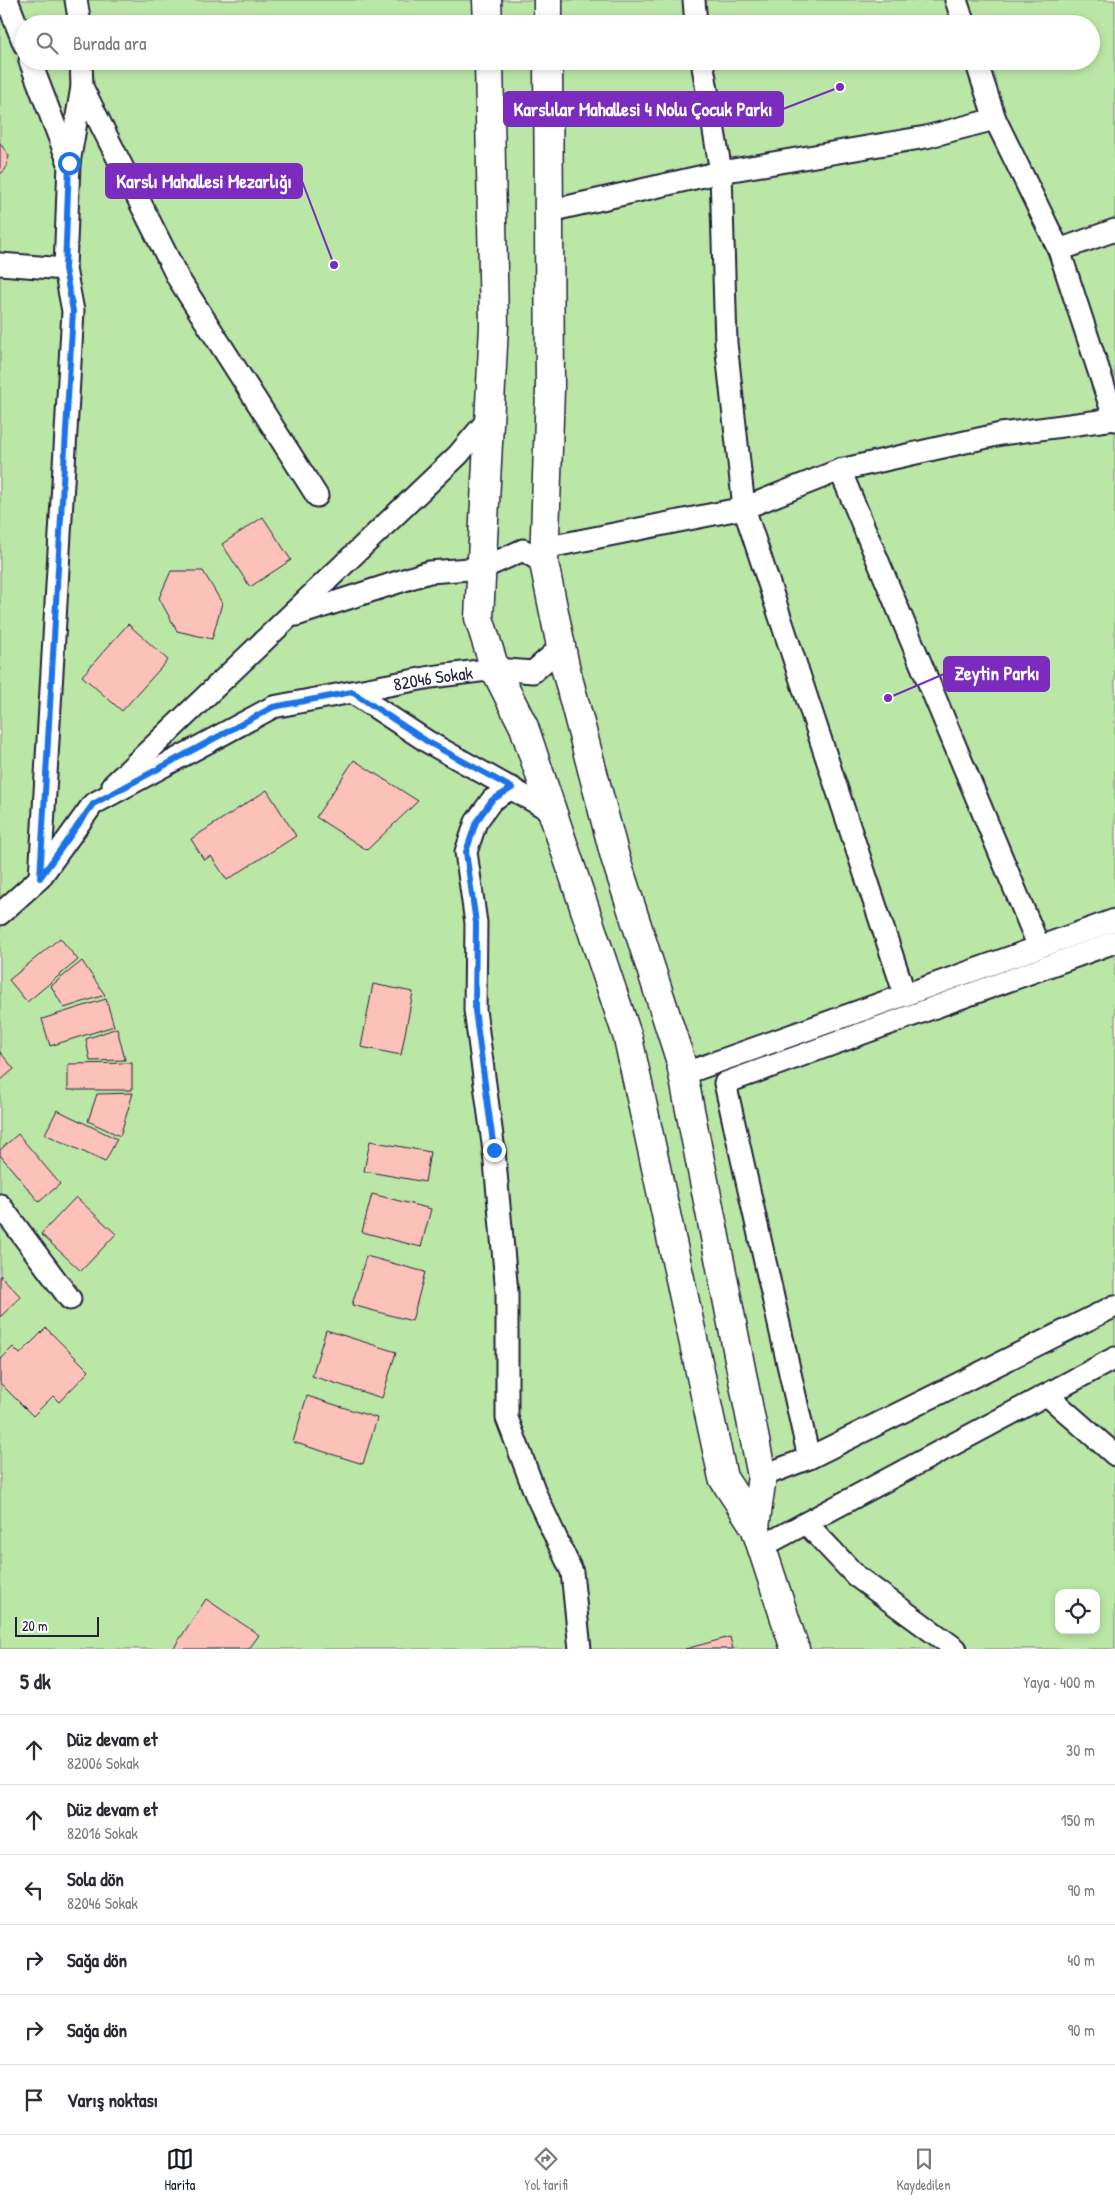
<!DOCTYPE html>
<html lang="tr">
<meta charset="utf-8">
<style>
:root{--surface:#fff;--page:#f2f2f3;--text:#2b2b33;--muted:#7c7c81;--line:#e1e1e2;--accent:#111827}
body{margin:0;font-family:"Patrick Hand",sans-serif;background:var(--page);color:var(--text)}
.controls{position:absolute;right:15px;bottom:15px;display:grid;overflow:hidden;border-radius:10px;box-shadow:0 2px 8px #0003}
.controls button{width:45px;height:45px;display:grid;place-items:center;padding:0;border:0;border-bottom:1px solid var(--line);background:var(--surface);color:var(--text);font:25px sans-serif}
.scale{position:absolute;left:15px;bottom:12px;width:84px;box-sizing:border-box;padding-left:5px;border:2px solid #22223b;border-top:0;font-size:14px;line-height:18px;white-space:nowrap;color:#22223b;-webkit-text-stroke:4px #fff;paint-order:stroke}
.stop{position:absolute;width:15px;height:15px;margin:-11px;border:4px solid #1a73e8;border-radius:50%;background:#fff}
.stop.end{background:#1a73e8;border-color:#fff;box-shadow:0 1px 5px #0008}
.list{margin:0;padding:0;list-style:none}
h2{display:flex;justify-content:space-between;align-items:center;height:65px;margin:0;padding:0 20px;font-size:21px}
h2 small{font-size:16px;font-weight:400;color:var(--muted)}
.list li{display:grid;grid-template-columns:32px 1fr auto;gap:15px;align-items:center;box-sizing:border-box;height:70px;padding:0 20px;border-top:1px solid var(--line)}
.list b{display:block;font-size:19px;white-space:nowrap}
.list p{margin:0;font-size:16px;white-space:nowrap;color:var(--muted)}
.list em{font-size:16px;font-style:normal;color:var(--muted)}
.icon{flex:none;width:28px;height:28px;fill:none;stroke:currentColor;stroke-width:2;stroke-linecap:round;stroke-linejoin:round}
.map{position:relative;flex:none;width:1115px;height:1649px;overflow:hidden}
.search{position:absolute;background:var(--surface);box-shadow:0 2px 8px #0003;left:15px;right:15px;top:15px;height:55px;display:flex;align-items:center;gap:12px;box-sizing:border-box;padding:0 18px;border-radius:28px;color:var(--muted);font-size:19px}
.sheet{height:485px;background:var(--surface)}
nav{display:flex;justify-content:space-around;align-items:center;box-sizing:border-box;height:70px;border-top:1px solid var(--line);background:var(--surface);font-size:14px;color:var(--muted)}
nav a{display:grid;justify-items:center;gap:2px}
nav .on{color:var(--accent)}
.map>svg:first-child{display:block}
</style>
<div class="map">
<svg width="1115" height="1649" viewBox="0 0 1115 1649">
<rect width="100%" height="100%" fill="#feecea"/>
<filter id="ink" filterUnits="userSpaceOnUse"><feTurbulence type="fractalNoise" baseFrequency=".02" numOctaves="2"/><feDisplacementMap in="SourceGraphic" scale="10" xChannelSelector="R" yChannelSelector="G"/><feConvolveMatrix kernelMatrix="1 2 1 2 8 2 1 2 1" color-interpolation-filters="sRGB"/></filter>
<g filter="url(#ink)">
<path fill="#bae7a5" stroke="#6e8470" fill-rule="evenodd" d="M0,0H1115V1649H0ZM24,24H1091V61H24ZM1059,1593H1096V1630H1059Z"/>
<g fill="#fcc1b8" stroke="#22223b">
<polygon points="0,143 9,156 5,170 0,174"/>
<polygon points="263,517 291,560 250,587 222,544"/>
<polygon points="171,571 203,571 222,603 212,639 177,631 159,598"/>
<polygon points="128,624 168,660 122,711 82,676"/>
<polygon points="354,760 418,801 367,850 316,817"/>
<polygon points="267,790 296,836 227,880 211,856 204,860 191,839"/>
<polygon points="60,938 78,960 27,1002 9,980"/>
<polygon points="82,961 105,995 64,1008 51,986"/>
<polygon points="373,984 413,992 401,1055 361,1047"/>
<polygon points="106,999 114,1026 50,1046 42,1019"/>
<polygon points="117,1028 125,1060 90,1061 86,1039"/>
<polygon points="0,1052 14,1069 0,1081"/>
<polygon points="132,1063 132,1090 68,1090 68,1064"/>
<polygon points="133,1093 120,1136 88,1121 97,1094"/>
<polygon points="57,1110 117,1139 105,1162 45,1134"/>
<polygon points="18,1134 60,1184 39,1202 0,1155 0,1150"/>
<polygon points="370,1141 430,1152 425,1182 364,1171"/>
<polygon points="372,1194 431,1209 421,1247 362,1232"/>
<polygon points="76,1197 116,1234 81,1271 41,1234"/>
<polygon points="366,1256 425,1272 412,1321 352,1305"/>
<polygon points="0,1275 21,1297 0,1317"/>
<polygon points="46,1328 89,1371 59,1402 53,1396 33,1416 0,1383 0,1360 13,1347 20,1354"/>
<polygon points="326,1330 396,1352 382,1398 312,1376"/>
<polygon points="307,1396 377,1418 363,1464 293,1442"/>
<polygon points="206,1599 259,1635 249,1649 173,1649"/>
<polygon points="730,1637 733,1649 685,1649"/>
</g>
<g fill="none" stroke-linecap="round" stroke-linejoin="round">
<g stroke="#22223b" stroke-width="25">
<g id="minor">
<polyline points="7,0 24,44"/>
<polyline points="76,0 80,24"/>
<polyline points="694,0 696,24"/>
<polyline points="956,0 964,24"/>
<polyline points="30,61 69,163 65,269 73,311 40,878"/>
<polyline points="702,61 721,172 726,343 744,508 905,995"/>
<polyline points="976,61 995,119 1059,250 1115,420"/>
<polyline points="82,87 178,278 317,496"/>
<polyline points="69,163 82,87 81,61"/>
<polyline points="549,211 721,172 926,137 995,119"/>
<polyline points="1059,250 1115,230"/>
<polyline points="0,264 65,269"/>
<polyline points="840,470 1039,947"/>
<polyline points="544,548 744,508 840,470 1001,434 1115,419"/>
<polyline points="296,615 429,572 483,568 523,550 544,563"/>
<polyline points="352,692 428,742 553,812"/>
<polyline points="113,785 458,455 490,417"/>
<polyline points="512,788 492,800 476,822 466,852 476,923 475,1010 494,1151 507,1293 507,1418 536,1495 572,1572 580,1649"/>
<path id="s1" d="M0,914L40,878L93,804L273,707L431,677L495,669L533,672L561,647"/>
<polyline points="683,1074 1115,920"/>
<polyline points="0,1205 70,1299"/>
<polyline points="1047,1395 1115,1455"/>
<polyline points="809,1458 725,1083 1115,942"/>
<polyline points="762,1476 809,1458 1115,1306"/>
<polyline points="806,1523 856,1576 956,1649"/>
<polyline points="761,1547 1115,1358"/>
</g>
</g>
<g stroke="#22223b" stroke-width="31">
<g id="secondary">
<polyline points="487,0 488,24"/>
<polyline points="548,0 548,24"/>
<polyline points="489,61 494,326 479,618 495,669 524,727 628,1038 723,1478 755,1527 795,1649"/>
<polyline points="548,61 550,389 544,563 565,666 615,857 680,1059 762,1476 755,1527"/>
</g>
</g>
<use href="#minor" stroke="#fff" stroke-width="21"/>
<use href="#secondary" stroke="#fff" stroke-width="28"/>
</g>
</g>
<g fill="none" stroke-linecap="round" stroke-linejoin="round" filter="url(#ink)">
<polyline stroke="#1a73e8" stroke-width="6" points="69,163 65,269 73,311 40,878 93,804 273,707 352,692 428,742 512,788 492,800 476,822 466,852 476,923 475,1010 494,1150"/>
</g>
<g text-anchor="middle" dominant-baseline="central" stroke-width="4.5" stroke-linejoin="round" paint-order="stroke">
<g font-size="18" fill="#22223b" stroke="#fff">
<text stroke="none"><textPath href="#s1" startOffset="512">82046 Sokak</textPath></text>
</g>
</g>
<path fill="none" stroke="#7b2cbf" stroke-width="2" d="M840 87L783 109M334 265L302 181M888 698L944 674"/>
<g fill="#7b2cbf" stroke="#fff" stroke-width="2">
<circle cx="840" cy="87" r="5"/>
<circle cx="334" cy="265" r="5"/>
<circle cx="888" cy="698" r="5"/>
</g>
<g fill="#7b2cbf" stroke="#7b2cbf" stroke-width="2">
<rect x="504" y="92" width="279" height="34" rx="5"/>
<rect x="106" y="164" width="196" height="34" rx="5"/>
<rect x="944" y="657" width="105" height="34" rx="5"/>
</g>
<g font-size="19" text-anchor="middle" font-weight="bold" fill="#fff">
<text x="643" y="116">Karslılar Mahallesi 4 Nolu Çocuk Parkı</text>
<text x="204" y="188">Karslı Mahallesi Mezarlığı</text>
<text x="997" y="680">Zeytin Parkı</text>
</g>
</svg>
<div class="controls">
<button><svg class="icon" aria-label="locate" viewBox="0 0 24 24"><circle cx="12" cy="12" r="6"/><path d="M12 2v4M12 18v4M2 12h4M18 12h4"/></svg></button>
</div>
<div class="scale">20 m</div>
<div class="stop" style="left:69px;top:163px"></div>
<div class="stop end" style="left:494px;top:1150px"></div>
<div class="search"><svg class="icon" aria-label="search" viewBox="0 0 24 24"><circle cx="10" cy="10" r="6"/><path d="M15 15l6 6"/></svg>Burada ara</div>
</div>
<section class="sheet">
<h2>5 dk<small>Yaya · 400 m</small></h2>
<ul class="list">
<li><svg class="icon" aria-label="ahead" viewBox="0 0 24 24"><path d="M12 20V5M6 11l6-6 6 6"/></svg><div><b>Düz devam et</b><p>82006 Sokak</p></div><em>30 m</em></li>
<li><svg class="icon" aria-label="ahead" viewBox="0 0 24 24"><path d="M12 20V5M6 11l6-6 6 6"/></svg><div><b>Düz devam et</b><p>82016 Sokak</p></div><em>150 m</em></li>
<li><svg class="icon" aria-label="left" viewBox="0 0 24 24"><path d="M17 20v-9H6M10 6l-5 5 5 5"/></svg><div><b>Sola dön</b><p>82046 Sokak</p></div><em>90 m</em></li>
<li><svg class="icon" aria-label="right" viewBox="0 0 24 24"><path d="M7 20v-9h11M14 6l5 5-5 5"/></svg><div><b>Sağa dön</b></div><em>40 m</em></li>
<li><svg class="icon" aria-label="right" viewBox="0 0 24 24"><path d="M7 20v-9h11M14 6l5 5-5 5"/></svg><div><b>Sağa dön</b></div><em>90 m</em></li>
<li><svg class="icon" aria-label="arrive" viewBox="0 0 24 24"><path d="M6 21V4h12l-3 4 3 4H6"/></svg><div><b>Varış noktası</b></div></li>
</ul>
</section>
<nav>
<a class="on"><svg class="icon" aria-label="map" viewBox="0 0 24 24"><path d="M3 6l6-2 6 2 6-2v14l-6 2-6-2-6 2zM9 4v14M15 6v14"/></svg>Harita</a>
<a><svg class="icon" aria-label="directions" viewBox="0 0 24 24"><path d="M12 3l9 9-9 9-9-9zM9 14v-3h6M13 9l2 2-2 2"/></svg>Yol tarifi</a>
<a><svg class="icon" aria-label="saved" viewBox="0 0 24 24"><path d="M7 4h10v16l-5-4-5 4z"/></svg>Kaydedilen</a>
</nav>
